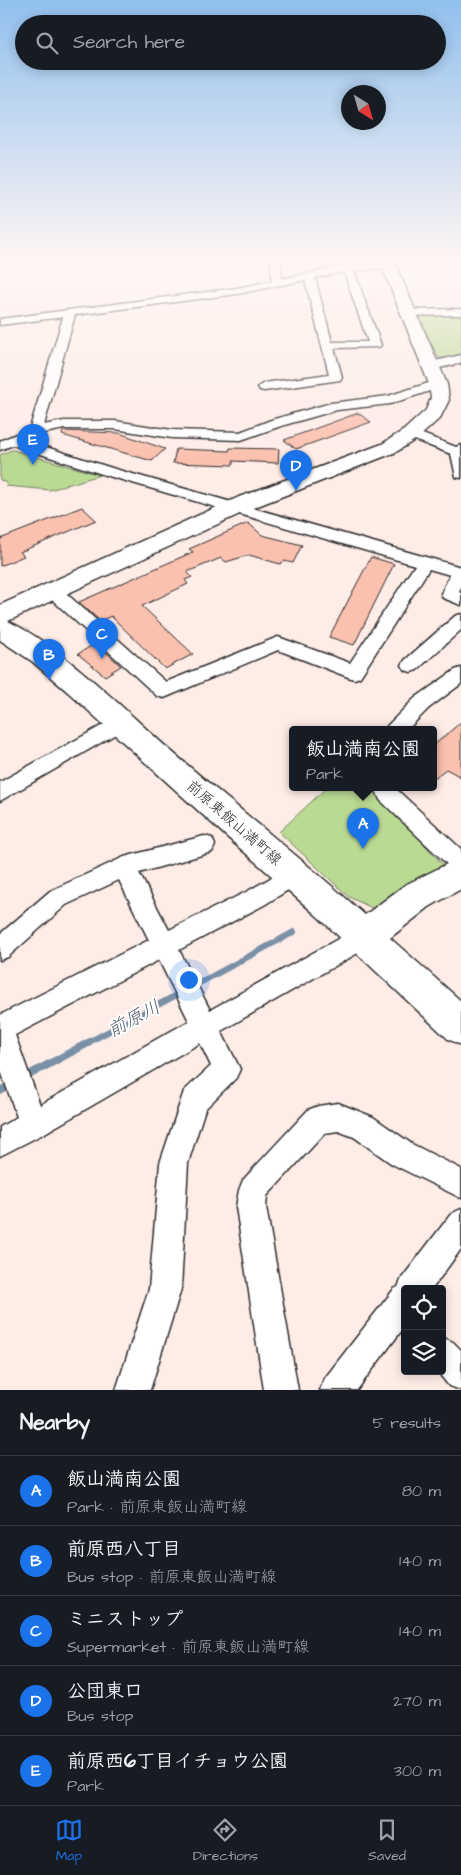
<!DOCTYPE html>
<meta charset="utf-8">
<style>
:root{--surface:#171b24;--page:#20242c;--text:#f1f3f6;--muted:#9ea1a6;--line:#363941;--accent:#1a73e8}
body{margin:0;font-family:"Architects Daughter","Klee One",sans-serif;background:var(--page);color:var(--text)}
.controls{position:absolute;right:15px;bottom:15px;display:grid;overflow:hidden;border-radius:5px;box-shadow:0 2px 12px #0003}
.controls button{width:45px;height:45px;display:grid;place-items:center;padding:0;border:0;border-bottom:1px solid var(--line);background:var(--surface);color:var(--text);font:25px sans-serif}
.compass{position:absolute;left:341px;top:85px;width:45px;height:45px;border-radius:50%;background:var(--surface);box-shadow:0 2px 12px #0003;rotate:143deg}
.you{position:absolute;left:188px;top:979px;width:18px;height:18px;margin:-12px;border:4px solid #fff;border-radius:50%;background:#1a73e8;box-shadow:0 0 0 8px #1a73e833}
.badge{display:grid;place-items:center;width:32px;height:32px;border-radius:50%;background:var(--accent);color:#fff;font-size:16px;font-weight:700}
.pin{position:absolute;translate:-50% -41px;filter:drop-shadow(0 1px 2px #0008)}
.pin::after{content:'';position:absolute;top:26px;width:18px;height:15px;background:inherit;clip-path:polygon(0 0,100% 0,50% 100%)}
.popup{position:absolute;left:289px;top:726px;width:148px;height:65px;box-sizing:border-box;display:grid;place-content:center;border-radius:5px;background:var(--surface);filter:drop-shadow(0 1px 4px #0005);font-size:16px;white-space:nowrap;color:var(--muted)}
.popup b{font-size:19px;color:var(--text)}
.popup::after{content:'';position:absolute;left:50%;top:100%;margin-left:-10px;border:10px solid transparent;border-top-color:var(--surface)}
.list{margin:0;padding:0;list-style:none}
h2{display:flex;justify-content:space-between;align-items:center;height:65px;margin:0;padding:0 20px;font-size:21px}
h2 small{font-size:16px;font-weight:400;color:var(--muted)}
.list li{display:grid;grid-template-columns:32px 1fr auto;gap:15px;align-items:center;box-sizing:border-box;height:70px;padding:0 20px;border-top:1px solid var(--line)}
.list b{display:block;font-size:19px;white-space:nowrap}
.list p{margin:0;font-size:16px;white-space:nowrap;color:var(--muted)}
.list em{font-size:16px;font-style:normal;color:var(--muted)}
.icon{flex:none;width:28px;height:28px;fill:none;stroke:currentColor;stroke-width:2;stroke-linecap:round;stroke-linejoin:round}
.map{position:relative;flex:none;width:461px;height:1390px;overflow:hidden}
.search{position:absolute;background:var(--surface);box-shadow:0 2px 12px #0003;left:15px;right:15px;top:15px;height:55px;display:flex;align-items:center;gap:12px;box-sizing:border-box;padding:0 18px;border-radius:28px;color:var(--muted);font-size:19px}
.sheet{height:415px;background:var(--surface)}
nav{display:flex;justify-content:space-around;align-items:center;box-sizing:border-box;height:70px;border-top:1px solid var(--line);background:var(--surface);font-size:14px;color:var(--muted)}
nav a{display:grid;justify-items:center;gap:2px}
nav .on{color:var(--accent)}
.map>svg:first-child{display:block}
</style>
<div class="map">
<svg width="461" height="1390" viewBox="0 0 461 1390">
<rect width="100%" height="100%" fill="#feece7"/>
<filter id="ink" filterUnits="userSpaceOnUse"><feTurbulence type="fractalNoise" baseFrequency=".02" numOctaves="2"/><feDisplacementMap in="SourceGraphic" scale="10" xChannelSelector="R" yChannelSelector="G"/><feConvolveMatrix kernelMatrix="1 2 1 2 8 2 1 2 1" color-interpolation-filters="sRGB"/></filter>
<g filter="url(#ink)">
<g fill="#bada94" stroke="#728260">
<polygon points="461,315 461,354 446,359 438,357 419,319 422,316"/>
<polygon points="11,450 13,450 100,475 50,490 6,486 7,483 0,480 0,455"/>
<polygon points="326,788 373,788 444,866 390,895 374,909 349,897 279,832"/>
</g>
<g fill="none" stroke-linecap="round" stroke-linejoin="round">
<g stroke="#7a90a6" stroke-width="6">
<polyline points="192,987 294,932"/>
<polyline points="85,1044 182,992"/>
</g>
<g stroke="#7a90a6" stroke-width="8">
<polyline points="25,1077 88,1043"/>
<polyline points="0,1091 13,1084"/>
</g>
</g>
<g fill="#fac1af" stroke="#2b2b2b">
<polygon points="358,413 371,422 296,449 284,440"/>
<polygon points="63,431 119,433 165,449 152,461 62,435"/>
<polygon points="230,448 279,449 278,463 233,461 233,465 173,463 176,449 229,451"/>
<polygon points="82,507 96,520 20,552 24,556 0,566 0,539"/>
<polygon points="248,523 262,535 302,545 293,563 284,561 280,564 249,555 226,562 221,558 187,572 192,577 185,580 188,584 142,606 193,654 165,669 111,616 100,621 79,602 193,552 189,549"/>
<polygon points="371,557 394,564 354,645 329,637"/>
<polygon points="96,643 121,666 105,676 78,654"/>
<polygon points="461,722 461,777 446,769 433,779 433,746"/>
</g>
<g fill="none" stroke-linecap="round" stroke-linejoin="round">
<g stroke="#2b2b2b" stroke-width="3">
<g id="street">
<path d="M271,261H281L282,279L348,265L391,263V267L388,268L354,271L381,345L379,347L334,348L342,377L340,380L264,391L260,390L258,387L264,383L329,374L305,280L237,294L75,315L44,425L64,421H115L172,430L240,432L271,420L331,403L388,396L438,380L444,384L442,387L390,404L337,410L281,426L241,440L172,438L115,429H64L35,435L24,440L115,469L461,567V587L459,592L461,593V605L443,598L441,594L450,575L429,569L360,677L354,679L348,677L278,650L164,698L157,696L47,595L45,591L47,587L53,586L59,587L166,682L278,637L350,663L415,565L105,475L13,445L0,450V441L30,428L63,317L0,325V319L237,288L272,281ZM344,272L368,342H332L315,278Z"/>
<polygon points="461,309 461,315 408,316 403,313 408,310"/>
<polygon points="461,355 461,363 431,370 425,366 427,363"/>
<polygon points="412,430 456,447 461,445 461,478 456,477 451,454 407,437 405,434 407,431"/>
<polygon points="461,614 461,630 417,670 411,672 405,670 402,665 405,660 455,616"/>
<polygon points="461,668 461,684 429,708 407,730 385,730 388,725 415,698 455,670"/>
<polygon points="121,715 128,717 131,722 128,727 0,801 0,782"/>
<polygon points="375,788 395,788 461,849 461,873 453,870 380,800"/>
<path d="M204,836L212,838L215,845L212,852L139,873L169,930L248,891L293,865L301,868L304,875L301,882L264,905L179,950L210,1010L356,929L364,926L372,929L376,937L372,945L221,1031L240,1069L236,1078L205,1109L188,1163L181,1289L150,1390H116L149,1289L160,1163L184,1091L211,1066L200,1043L43,1134L0,1156V1127L17,1117L0,1068V1015L149,940L119,880L66,905L8,957L0,960V934L50,891L124,857ZM159,960L189,1021L40,1105L15,1035Z"/>
<polygon points="338,1103 373,1117 412,1144 461,1169 461,1198 392,1164 354,1137 338,1131 325,1133 267,1196 266,1207 298,1390 264,1390 236,1207 239,1190 243,1180 308,1110 318,1106"/>
<polygon points="461,1209 461,1249 432,1289 405,1289 405,1326 357,1390 320,1390 325,1378 394,1289 398,1287 402,1278 451,1214"/>
<polygon points="442,1337 453,1342 461,1350 461,1390 449,1386 437,1371 442,1371"/>
</g>
</g>
<g stroke="#2b2b2b" stroke-width="3">
<path id="secondary" d="M380,261H394L447,384L449,400L440,418L418,438L396,452L255,507L8,621C64,648 123,709 171,751C235,806 302,859 365,915L405,885L461,857V889L429,907L390,938L461,1001V1045L448,1039L315,914L226,836L69,693L33,662L0,640V605L239,497L382,444L404,430L426,410L431,398L429,384Z"/>
</g>
<use href="#street" fill="#fff" fill-rule="evenodd"/>
<use href="#secondary" fill="#fff" fill-rule="evenodd"/>
</g>
</g>
<linearGradient id="sky" x2="0" y2="1"><stop stop-color="#91c0ee"/><stop offset="0.57" stop-color="#fff6f4"/><stop offset="1" stop-color="#fff6f4" stop-opacity="0"/></linearGradient>
<rect width="461" height="456" fill="url(#sky)"/>
<g text-anchor="middle" dominant-baseline="central" stroke-width="4" stroke-linejoin="round" paint-order="stroke">
<g font-size="15" fill="#2b2b2b" stroke="#fff">
<text transform="translate(234 823) rotate(41)">前原東飯山満町線</text>
</g>
<g font-size="19" font-style="italic" fill="#535d68" stroke="#fff">
<text transform="translate(134 1019) rotate(-28)">前原川</text>
</g>
</g>
</svg>
<div class="controls">
<button><svg class="icon" aria-label="locate" viewBox="0 0 24 24"><circle cx="12" cy="12" r="6"/><path d="M12 2v4M12 18v4M2 12h4M18 12h4"/></svg></button>
<button><svg class="icon" aria-label="layers" viewBox="0 0 24 24"><path d="M12 4l9 5-9 5-9-5zM3 14l9 5 9-5"/></svg></button>
</div>
<svg class="compass" viewBox="-18 -18 36 36"><path d="M0-13l5 13h-10z" fill="#e53935"/><path d="M0 13l5-13h-10z" fill="#9ea1a6"/></svg>
<div class="you"></div>
<div class="pin badge" style="left:363px;top:849px">A</div>
<div class="popup"><b>飯山満南公園</b>Park</div>
<div class="pin badge" style="left:49px;top:680px">B</div>
<div class="pin badge" style="left:102px;top:659px">C</div>
<div class="pin badge" style="left:296px;top:491px">D</div>
<div class="pin badge" style="left:33px;top:465px">E</div>
<div class="search"><svg class="icon" aria-label="search" viewBox="0 0 24 24"><circle cx="10" cy="10" r="6"/><path d="M15 15l6 6"/></svg>Search here</div>
</div>
<section class="sheet">
<h2>Nearby<small>5 results</small></h2>
<ul class="list">
<li><span class="badge">A</span><div><b>飯山満南公園</b><p>Park · 前原東飯山満町線</p></div><em>80 m</em></li>
<li><span class="badge">B</span><div><b>前原西八丁目</b><p>Bus stop · 前原東飯山満町線</p></div><em>140 m</em></li>
<li><span class="badge">C</span><div><b>ミニストップ</b><p>Supermarket · 前原東飯山満町線</p></div><em>140 m</em></li>
<li><span class="badge">D</span><div><b>公団東口</b><p>Bus stop</p></div><em>270 m</em></li>
<li><span class="badge">E</span><div><b>前原西6丁目イチョウ公園</b><p>Park</p></div><em>300 m</em></li>
</ul>
</section>
<nav>
<a class="on"><svg class="icon" aria-label="map" viewBox="0 0 24 24"><path d="M3 6l6-2 6 2 6-2v14l-6 2-6-2-6 2zM9 4v14M15 6v14"/></svg>Map</a>
<a><svg class="icon" aria-label="directions" viewBox="0 0 24 24"><path d="M12 3l9 9-9 9-9-9zM9 14v-3h6M13 9l2 2-2 2"/></svg>Directions</a>
<a><svg class="icon" aria-label="saved" viewBox="0 0 24 24"><path d="M7 4h10v16l-5-4-5 4z"/></svg>Saved</a>
</nav>
